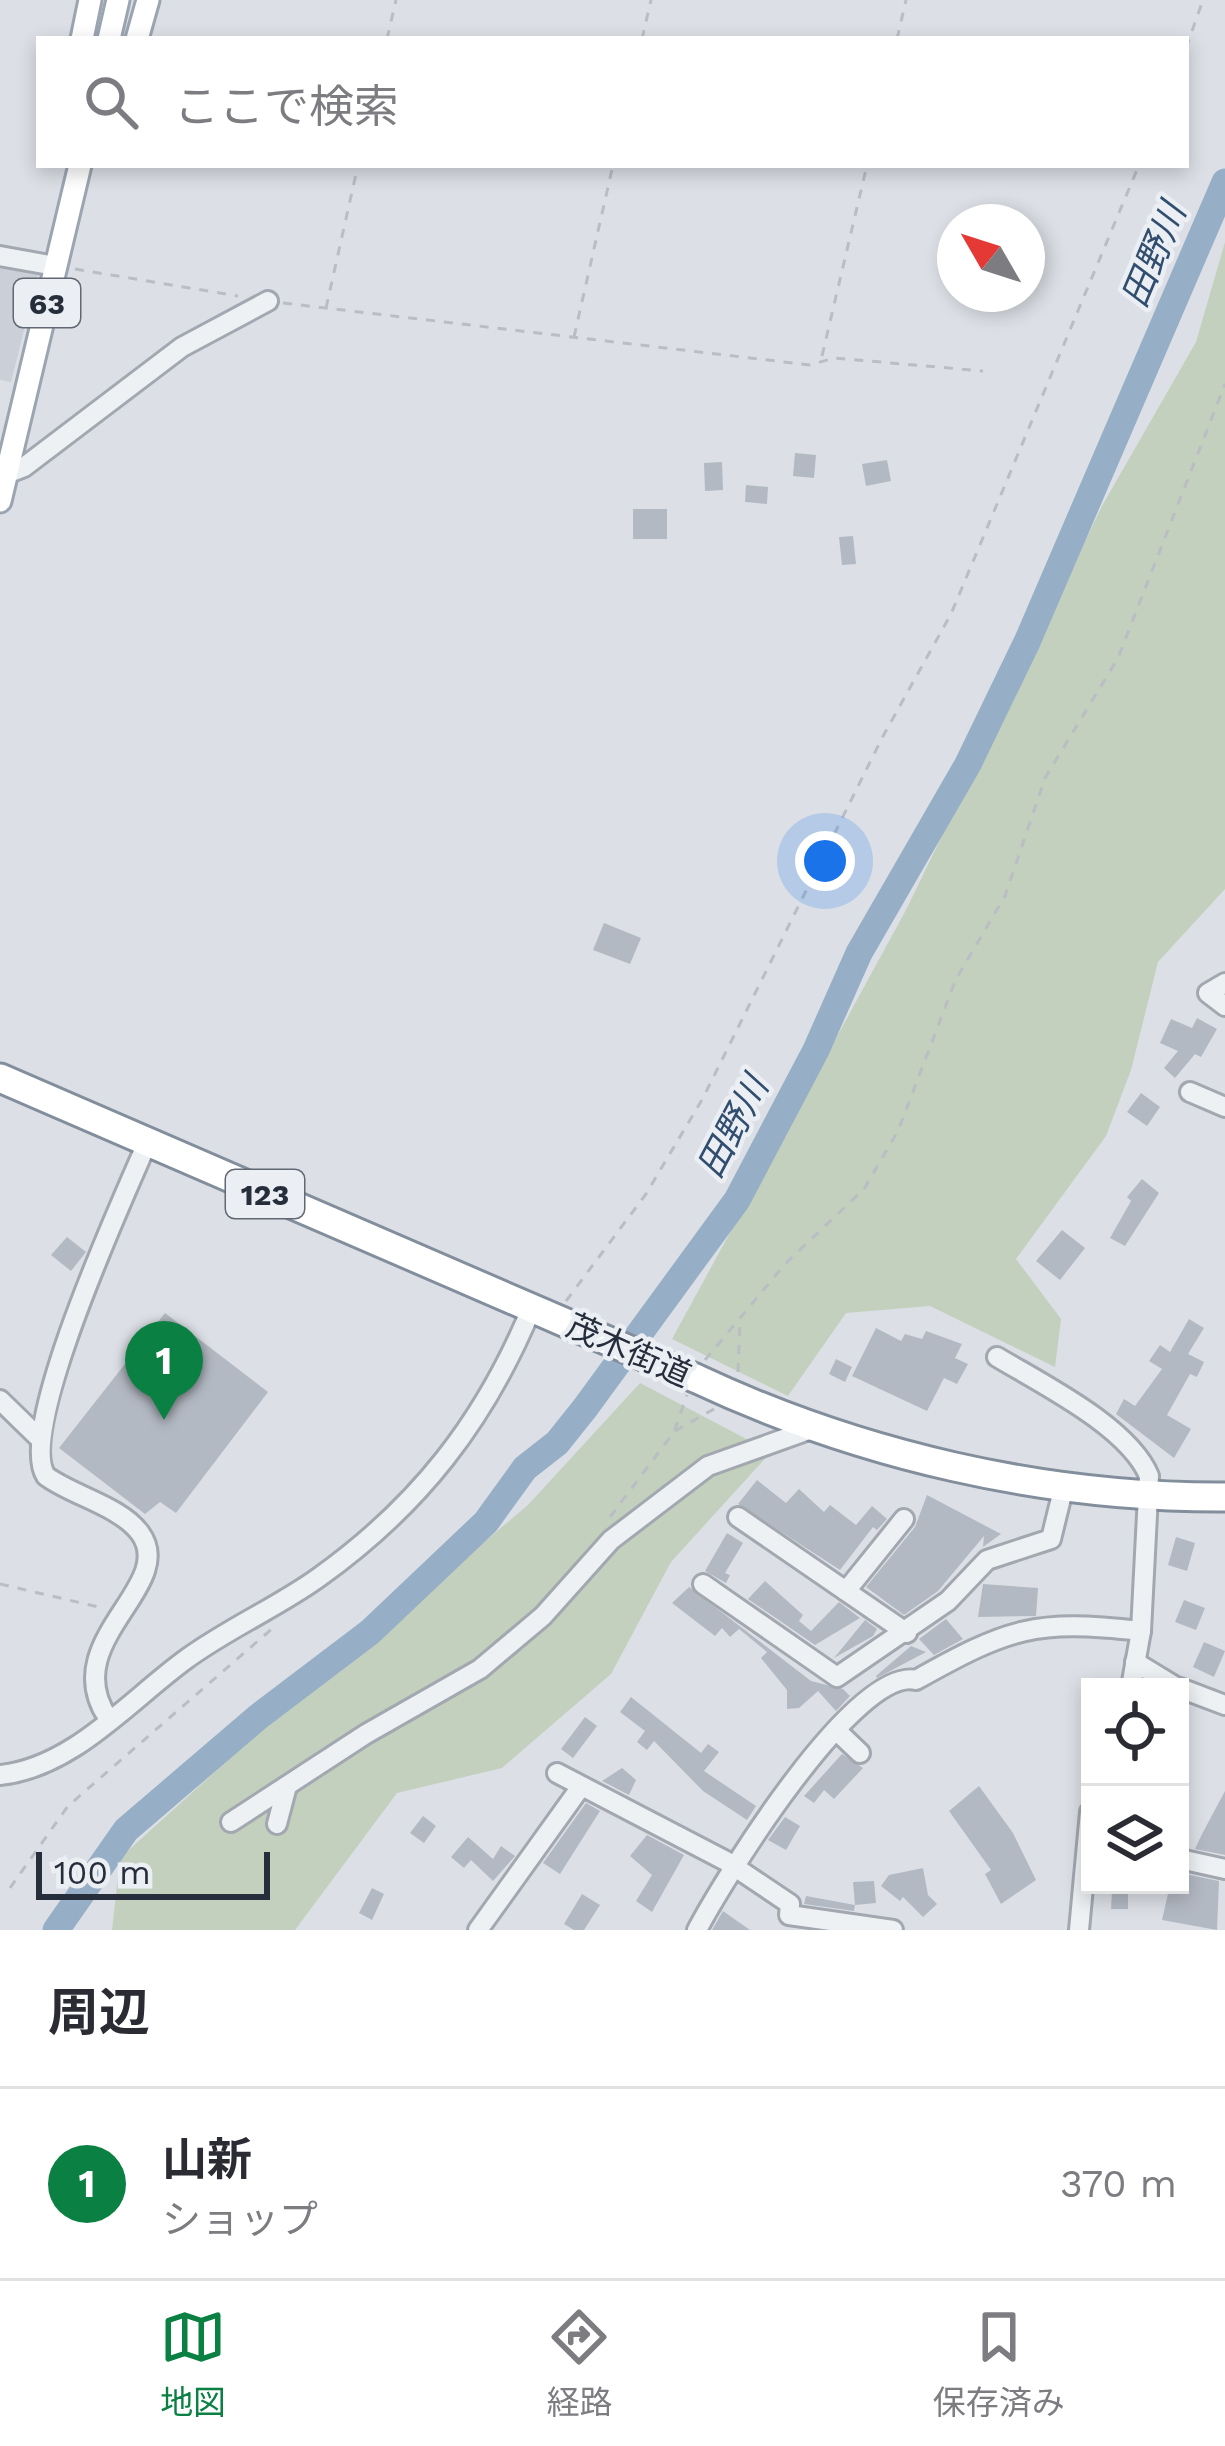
<!DOCTYPE html>
<html lang="ja">
<meta charset="utf-8">
<style>
:root{--surface:#fff;--page:#f2f2f3;--text:#2b2b33;--muted:#7c7c81;--line:#e1e1e2;--accent:#0b8043}
body{margin:0;font-family:"Work Sans","Noto Sans JP",sans-serif;background:var(--page);color:var(--text)}
.controls{position:absolute;right:36px;bottom:36px;display:grid;overflow:hidden;border-radius:0px;box-shadow:0 6px 18px #0003}
.controls button{width:108px;height:108px;display:grid;place-items:center;padding:0;border:0;border-bottom:3px solid var(--line);background:var(--surface);color:var(--text);font:60px sans-serif}
.compass{position:absolute;left:937px;top:204px;width:108px;height:108px;border-radius:50%;background:var(--surface);box-shadow:0 6px 18px #0003;rotate:309deg}
.scale{position:absolute;left:36px;bottom:30px;width:234px;box-sizing:border-box;padding-left:12px;border:6px solid #262e3c;border-top:0;font-size:33px;line-height:42px;white-space:nowrap;color:#262e3c;-webkit-text-stroke:9px #ebeff4;paint-order:stroke}
.you{position:absolute;left:825px;top:861px;width:42px;height:42px;margin:-30px;border:9px solid #fff;border-radius:50%;background:#1a73e8;box-shadow:0 0 0 18px #1a73e833}
.badge{display:grid;place-items:center;width:78px;height:78px;border-radius:50%;background:var(--accent);color:#fff;font-size:39px;font-weight:700}
.pin{position:absolute;translate:-50% -99px;filter:drop-shadow(0 3px 6px #0008)}
.pin::after{content:'';position:absolute;top:63px;width:42px;height:36px;background:inherit;clip-path:polygon(0 0,100% 0,50% 100%)}
.list{margin:0;padding:0;list-style:none}
h2{display:flex;justify-content:space-between;align-items:center;height:156px;margin:0;padding:0 48px;font-size:51px}
h2 small{font-size:39px;font-weight:400;color:var(--muted)}
.list li{display:grid;grid-template-columns:78px 1fr auto;gap:36px;align-items:center;box-sizing:border-box;height:192px;padding:0 48px;border-top:3px solid var(--line)}
.list b{display:block;font-size:45px;white-space:nowrap}
.list p{margin:0;font-size:39px;white-space:nowrap;color:var(--muted)}
.list em{font-size:39px;font-style:normal;color:var(--muted)}
.icon{flex:none;width:66px;height:66px;fill:none;stroke:currentColor;stroke-width:2;stroke-linecap:round;stroke-linejoin:round}
.map{position:relative;flex:none;width:1225px;height:1930px;overflow:hidden}
.search{position:absolute;background:var(--surface);box-shadow:0 6px 18px #0003;left:36px;right:36px;top:36px;height:132px;display:flex;align-items:center;gap:30px;box-sizing:border-box;padding:0 42px;border-radius:0px;color:var(--muted);font-size:45px}
.sheet{height:348px;background:var(--surface)}
nav{display:flex;justify-content:space-around;align-items:center;box-sizing:border-box;height:168px;border-top:3px solid var(--line);background:var(--surface);font-size:33px;color:var(--muted)}
nav a{display:grid;justify-items:center;gap:6px}
nav .on{color:var(--accent)}
.map>svg:first-child{display:block}
</style>
<div class="map">
<svg width="1225" height="1930" viewBox="0 0 1225 1930">
<rect width="100%" height="100%" fill="#dce0e6"/>
<polygon fill="#cacfd8" points="0,268 38,275 11,382 0,380"/>
<g fill="#c2d0bd">
<polygon points="1225,242 1225,889 1158,962 1131,1070 1106,1136 1016,1259 1061,1319 1055,1367 930,1306 846,1313 788,1396 672,1339 906,910 1102,506 1196,342"/>
<polygon points="640,1383 771,1452 671,1562 611,1674 502,1768 397,1793 295,1930 112,1930 120,1858 260,1731 528,1505"/>
</g>
<g fill="none" stroke-linecap="round" stroke-linejoin="round">
<polyline stroke="#96afc6" stroke-width="27" points="56,1930 126,1830 258,1717 370,1632 486,1522 525,1468 557,1443 585,1408 737,1200 816,1050 859,953 968,764 1027,642 1225,182"/>
</g>
<g fill="#b3b9c3">
<polygon points="795,453 816,455 814,478 793,476"/>
<polygon points="887,460 891,481 866,486 862,464"/>
<polygon points="722,462 723,490 705,491 704,463"/>
<polygon points="746,485 768,487 767,504 745,502"/>
<rect x="633" y="509" width="34" height="30"/>
<polygon points="853,536 856,564 842,565 839,537"/>
<polygon points="604,923 641,938 630,964 593,950"/>
<polygon points="1197,1018 1217,1029 1201,1057 1195,1054 1175,1078 1164,1068 1178,1051 1160,1043 1171,1019 1192,1028"/>
<polygon points="1141,1093 1160,1107 1147,1126 1127,1112"/>
<polygon points="1142,1179 1159,1193 1125,1246 1110,1238 1131,1201 1127,1197"/>
<polygon points="1062,1230 1085,1248 1060,1280 1036,1261"/>
<polygon points="67,1237 86,1252 71,1271 51,1255"/>
<polygon points="165,1313 268,1392 176,1513 160,1502 145,1514 59,1448"/>
<polygon points="1189,1319 1204,1328 1188,1354 1204,1362 1197,1377 1190,1374 1167,1415 1191,1429 1174,1458 1116,1414 1124,1399 1135,1406 1162,1369 1149,1361 1160,1345 1170,1352"/>
<polygon points="876,1328 901,1341 905,1334 922,1339 926,1331 962,1344 955,1358 968,1364 957,1384 944,1378 927,1411 852,1376"/>
<polygon points="836,1359 852,1367 845,1382 829,1374"/>
<polygon points="757,1480 786,1503 799,1489 824,1512 830,1505 856,1525 872,1506 887,1519 877,1530 873,1527 840,1570 738,1504"/>
<polygon points="927,1495 1001,1534 983,1547 984,1536 938,1591 904,1615 866,1587 915,1527"/>
<polygon points="727,1533 743,1543 725,1573 730,1575 726,1583 705,1571"/>
<polygon points="1176,1537 1195,1543 1187,1571 1168,1565"/>
<polygon points="765,1581 803,1615 799,1621 811,1631 839,1602 860,1618 815,1645 748,1599"/>
<polygon points="983,1584 1038,1588 1036,1616 978,1617"/>
<polygon points="689,1587 811,1681 843,1689 850,1696 836,1711 818,1691 799,1708 787,1709 787,1690 761,1658 767,1652 739,1629 730,1637 722,1628 715,1636 672,1603"/>
<polygon points="1184,1600 1205,1608 1196,1630 1175,1622"/>
<polygon points="946,1619 963,1639 934,1655 919,1639"/>
<polygon points="865,1620 877,1629 873,1636 834,1658"/>
<polygon points="1204,1642 1225,1651 1214,1677 1193,1667"/>
<polygon points="911,1646 926,1652 877,1678 876,1676"/>
<polygon points="631,1697 701,1753 708,1744 719,1752 704,1771 756,1806 747,1820 703,1791 654,1741 647,1750 637,1742 645,1731 620,1712"/>
<polygon points="585,1717 597,1726 573,1758 561,1749"/>
<polygon points="842,1754 863,1768 834,1799 824,1790 814,1803 804,1796"/>
<polygon points="622,1768 636,1780 629,1795 602,1781"/>
<polygon points="979,1786 1013,1833 1036,1880 1001,1904 985,1874 991,1870 949,1811"/>
<polygon points="1225,1791 1225,1855 1195,1849 1202,1834"/>
<polygon points="586,1803 600,1811 560,1874 543,1863"/>
<polygon points="423,1816 436,1826 424,1843 410,1833"/>
<polygon points="785,1817 800,1826 786,1850 768,1840"/>
<polygon points="647,1835 684,1855 652,1912 636,1901 652,1875 630,1856"/>
<polygon points="468,1837 493,1859 501,1846 515,1856 493,1881 471,1860 464,1868 451,1857"/>
<polygon points="923,1868 928,1895 937,1904 923,1917 903,1897 900,1901 881,1886 889,1875"/>
<polygon points="1180,1873 1219,1881 1217,1930 1162,1920 1170,1885 1180,1885"/>
<polygon points="874,1881 876,1903 855,1905 854,1911 804,1904 806,1896 855,1905 853,1882"/>
<polygon points="372,1888 384,1894 372,1920 359,1913"/>
<polygon points="1112,1891 1128,1891 1128,1909 1111,1909"/>
<polygon points="582,1894 600,1905 584,1930 574,1930 564,1924"/>
<polygon points="723,1911 750,1930 712,1930"/>
</g>
<g fill="none" stroke-linecap="round" stroke-linejoin="round">
<g stroke="#a2a7b0" stroke-width="24">
<g id="minor">
<polyline points="0,256 55,266"/>
<polyline points="6,474 24,467 182,347 268,301"/>
<polyline points="1225,983 1208,993 1225,1006"/>
<polyline points="1190,1092 1225,1107"/>
<path d="M997,1357C1042,1384 1129,1427 1149,1476L1141,1631L1131,1687"/>
<polyline points="0,1400 37,1436"/>
<polyline points="738,1517 907,1633"/>
<polyline points="703,1584 837,1677 948,1601 987,1560 1051,1539 1064,1486"/>
<polyline points="846,1591 904,1519"/>
<polyline points="1135,1662 1176,1687"/>
<polyline points="1180,1688 1225,1705"/>
<path d="M108,1718C56,1641 179,1586 140,1533C120,1506 73,1496 46,1476C16,1431 123,1199 147,1143"/>
<polyline points="837,1731 860,1753"/>
<polyline points="557,1773 726,1861 790,1904 789,1915 893,1930"/>
<path d="M0,1775C72,1768 129,1701 185,1660C227,1629 276,1608 318,1578C419,1506 485,1421 532,1307"/>
<polyline points="231,1822 366,1734 480,1669 543,1616 611,1540 708,1466 817,1427"/>
<polyline points="277,1824 287,1786"/>
<polyline points="1180,1859 1225,1869"/>
<polyline points="478,1930 580,1788"/>
<path d="M697,1930C724,1879 855,1666 916,1680C1009,1628 1034,1619 1141,1631"/>
<polyline points="1079,1930 1090,1812"/>
</g>
</g>
<g stroke="#9ba5b1" stroke-width="27">
<g id="major">
<polyline points="82,39 90,0"/>
<polyline points="109,39 118,0"/>
<polyline points="137,39 148,0"/>
<polyline points="0,501 80,165"/>
</g>
</g>
<g stroke="#838e9c" stroke-width="33">
<g id="highway">
<polyline points="0,1078 573,1326"/>
<path d="M695,1378C859,1455 1044,1498 1225,1497"/>
</g>
</g>
<g stroke="#babec4" stroke-width="3" stroke-dasharray="9 9" stroke-linecap="butt">
<polyline points="387,39 396,0"/>
<polyline points="642,39 651,0"/>
<polyline points="897,39 906,0"/>
<polyline points="1186,48 1203,0"/>
<polyline points="75,269 238,296"/>
<polyline points="283,303 810,365 834,358 983,371"/>
<polyline points="326,308 358,165"/>
<polyline points="574,337 613,165"/>
<polyline points="822,356 867,165"/>
<polyline points="566,1301 646,1194 703,1098 882,738 951,614 1139,165"/>
<polyline points="705,1360 785,1264 864,1189 898,1131 956,979 1005,896 1045,778 1118,658 1225,384"/>
<polyline points="738,1372 740,1322"/>
<polyline points="675,1431 714,1409"/>
<polyline points="610,1517 674,1432 687,1395"/>
<polyline points="0,1584 103,1608"/>
<polyline points="10,1888 68,1806 274,1627"/>
</g>
<use href="#minor" stroke="#eef1f4" stroke-width="18"/>
<use href="#major" stroke="#fff" stroke-width="21"/>
<use href="#highway" stroke="#fff" stroke-width="27"/>
<g stroke="#838e9c" stroke-width="33" stroke-linecap="butt">
<polyline id="highway-bridge" points="573,1326 695,1378"/>
</g>
<use href="#highway-bridge" stroke="#fff" stroke-width="27"/>
</g>
<g text-anchor="middle" dominant-baseline="central" stroke-width="9" stroke-linejoin="round" paint-order="stroke">
<g fill="#ebeff4" stroke="#616873" stroke-width="3">
<rect x="14" y="279" width="66" height="48" rx="9"/>
<rect x="226" y="1170" width="78" height="48" rx="9"/>
</g>
<g font-size="30" font-weight="bold" fill="#262e3c">
<text x="47" y="303">63</text>
<text x="265" y="1194">123</text>
</g>
<g font-size="33" fill="#262e3c" stroke="#ebeff4">
<text transform="translate(629 1350) rotate(24)">茂木街道</text>
</g>
<g font-size="36" font-style="italic" fill="#314e6f" stroke="#ebeff4">
<text transform="translate(1154 255) rotate(-67)">田野川</text>
<text transform="translate(733 1127) rotate(-62)">田野川</text>
</g>
</g>
</svg>
<div class="controls">
<button><svg class="icon" aria-label="locate" viewBox="0 0 24 24"><circle cx="12" cy="12" r="6"/><path d="M12 2v4M12 18v4M2 12h4M18 12h4"/></svg></button>
<button><svg class="icon" aria-label="layers" viewBox="0 0 24 24"><path d="M12 4l9 5-9 5-9-5zM3 14l9 5 9-5"/></svg></button>
</div>
<svg class="compass" viewBox="-18 -18 36 36"><path d="M0-13l5 13h-10z" fill="#e53935"/><path d="M0 13l5-13h-10z" fill="#7c7c81"/></svg>
<div class="scale">100 m</div>
<div class="you"></div>
<div class="pin badge" style="left:164px;top:1420px">1</div>
<div class="search"><svg class="icon" aria-label="search" viewBox="0 0 24 24"><circle cx="10" cy="10" r="6"/><path d="M15 15l6 6"/></svg>ここで検索</div>
</div>
<section class="sheet">
<h2>周辺<small></small></h2>
<ul class="list">
<li><span class="badge">1</span><div><b>山新</b><p>ショップ</p></div><em>370 m</em></li>
</ul>
</section>
<nav>
<a class="on"><svg class="icon" aria-label="map" viewBox="0 0 24 24"><path d="M3 6l6-2 6 2 6-2v14l-6 2-6-2-6 2zM9 4v14M15 6v14"/></svg>地図</a>
<a><svg class="icon" aria-label="directions" viewBox="0 0 24 24"><path d="M12 3l9 9-9 9-9-9zM9 14v-3h6M13 9l2 2-2 2"/></svg>経路</a>
<a><svg class="icon" aria-label="saved" viewBox="0 0 24 24"><path d="M7 4h10v16l-5-4-5 4z"/></svg>保存済み</a>
</nav>
